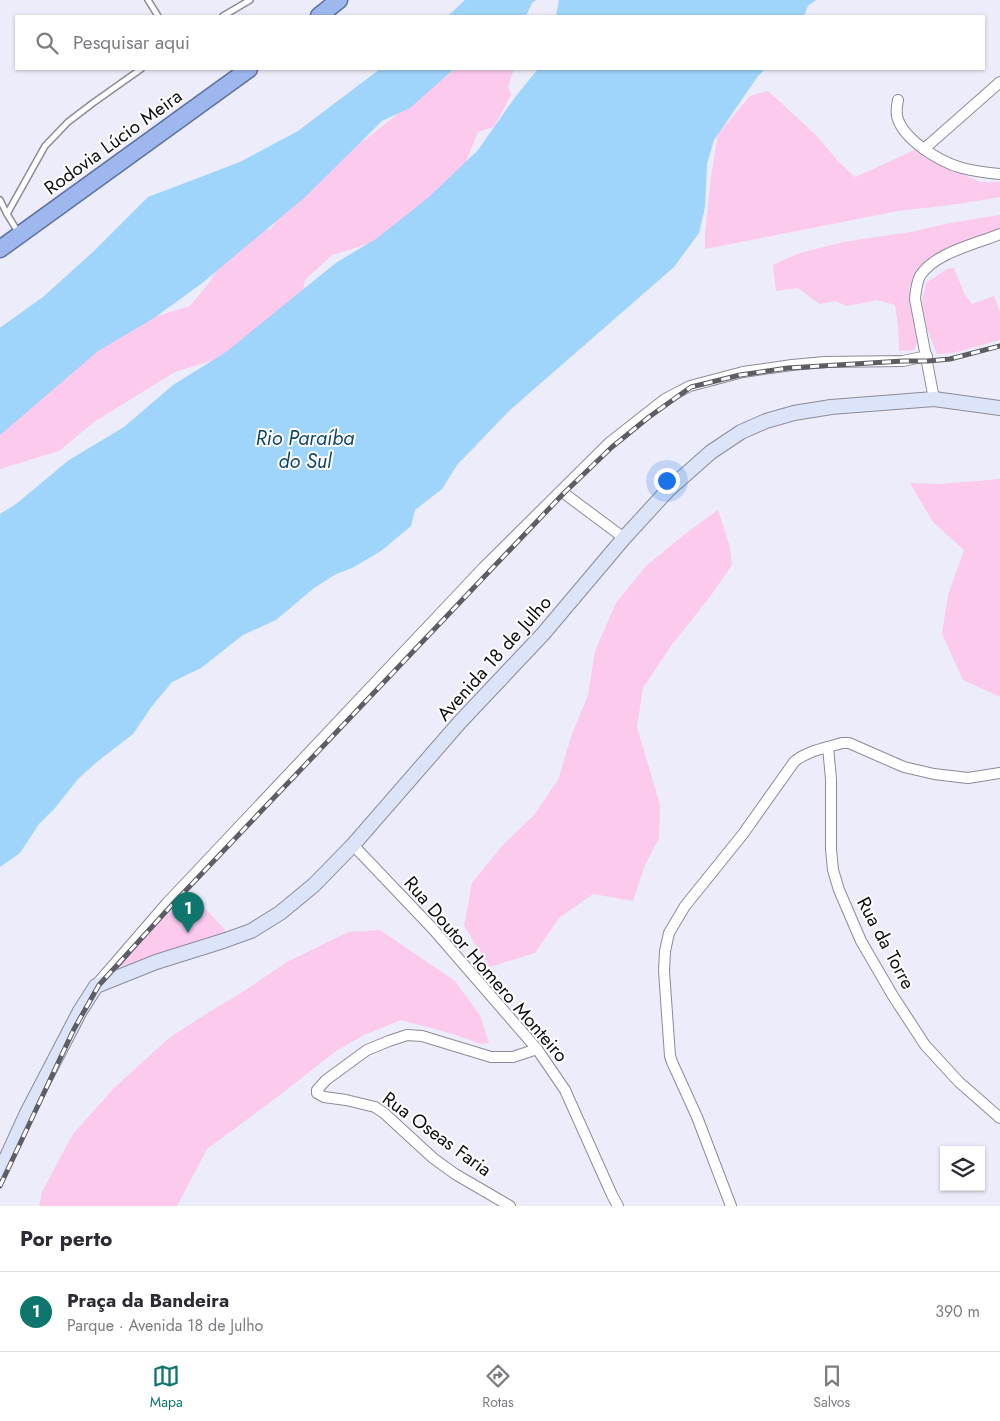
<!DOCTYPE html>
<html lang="pt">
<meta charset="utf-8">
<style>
:root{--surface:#fff;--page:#f2f2f3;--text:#2b2b33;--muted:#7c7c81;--line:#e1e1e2;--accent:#0f766e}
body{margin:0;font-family:Jost,sans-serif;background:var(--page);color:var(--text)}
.controls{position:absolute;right:15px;bottom:15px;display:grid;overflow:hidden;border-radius:0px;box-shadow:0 1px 4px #0004}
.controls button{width:45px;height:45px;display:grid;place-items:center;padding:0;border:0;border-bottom:1px solid var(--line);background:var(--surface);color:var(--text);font:25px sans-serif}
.you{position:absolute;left:666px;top:480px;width:18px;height:18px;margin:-12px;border:4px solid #fff;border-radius:50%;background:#1a73e8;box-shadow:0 0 0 8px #1a73e833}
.badge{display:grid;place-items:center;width:32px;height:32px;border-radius:50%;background:var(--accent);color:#fff;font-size:16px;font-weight:700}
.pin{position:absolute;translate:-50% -41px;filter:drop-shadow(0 1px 2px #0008)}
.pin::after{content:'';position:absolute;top:26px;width:18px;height:15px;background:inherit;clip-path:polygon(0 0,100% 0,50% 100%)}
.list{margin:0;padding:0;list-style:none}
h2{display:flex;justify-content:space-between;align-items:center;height:65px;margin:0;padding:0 20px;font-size:21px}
h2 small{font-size:16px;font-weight:400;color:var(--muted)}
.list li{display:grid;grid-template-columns:32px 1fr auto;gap:15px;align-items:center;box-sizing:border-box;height:80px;padding:0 20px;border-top:1px solid var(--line)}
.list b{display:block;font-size:19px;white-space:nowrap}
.list p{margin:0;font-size:16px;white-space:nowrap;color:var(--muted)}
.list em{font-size:16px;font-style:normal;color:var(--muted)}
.icon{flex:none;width:28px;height:28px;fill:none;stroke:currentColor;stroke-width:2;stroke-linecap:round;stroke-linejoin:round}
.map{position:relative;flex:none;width:1000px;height:1206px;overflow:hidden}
.search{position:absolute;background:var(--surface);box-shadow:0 1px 4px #0004;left:15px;right:15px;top:15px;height:55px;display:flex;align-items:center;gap:12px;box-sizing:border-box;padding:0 18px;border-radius:0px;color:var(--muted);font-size:19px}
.sheet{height:145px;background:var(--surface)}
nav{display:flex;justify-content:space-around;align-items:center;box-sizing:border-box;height:70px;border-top:1px solid var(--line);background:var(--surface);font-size:14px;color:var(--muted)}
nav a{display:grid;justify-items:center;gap:2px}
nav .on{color:var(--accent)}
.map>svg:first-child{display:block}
</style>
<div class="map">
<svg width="1000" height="1206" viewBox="0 0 1000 1206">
<rect width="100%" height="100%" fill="#edecfa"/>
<g fill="#fbcaed">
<polygon points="455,69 514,69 508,87 511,95 494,127 478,132 458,181 388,238 332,255 305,280 301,299 223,357 175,372 94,422 59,451 0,469 0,396 94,335 190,306 209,283 215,273 223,244 271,229 277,219 337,157 366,139"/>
<polygon points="768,91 816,135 838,161 855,177 882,165 916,149 933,161 980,182 1000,182 1000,197 958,204 898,211 705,249 705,234 711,177 718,134 750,96"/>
<polygon points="1000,215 1000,232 916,276 909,288 917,342 914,350 899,351 898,326 895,305 877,300 847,306 835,301 819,304 798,288 776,291 773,265 797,254 843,242 910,232 950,223"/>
<polygon points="954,268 964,293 972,304 994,296 1000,312 1000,340 953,353 937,354 927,329 922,302 926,283 947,269"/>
<polygon points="1000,479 1000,697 963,680 942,634 948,595 964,550 933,522 910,483 940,484"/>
<polygon points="718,510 730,547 732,565 709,598 671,646 643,688 637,727 660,805 659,838 645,865 633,901 593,894 559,918 535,953 490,967 464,926 472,883 502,846 534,815 558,780 572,734 588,695 595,651 616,603 646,566 685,534"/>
<polygon points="193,895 225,930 227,935 129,965 120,966 166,916"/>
<polygon points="380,930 455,981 480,1015 489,1043 481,1044 453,1034 401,1020 364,1035 336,1051 276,1098 207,1149 177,1206 39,1206 42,1192 73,1134 114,1088 169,1038 209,1012 238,995 287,962 348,932"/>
</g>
<g fill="#9fd4fb">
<polygon points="465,0 536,0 532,3 526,16 448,16"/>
<polygon points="559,0 816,0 808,6 804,16 556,16"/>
<polygon points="380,69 454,69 410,108 382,121 304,198 201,284 154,318 98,351 0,435 0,328 1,327 43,297 94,251 148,197 240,162 298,131"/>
<polygon points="538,69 765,69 758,76 714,140 707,164 705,207 699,233 674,267 510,410 457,465 442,489 415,510 411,526 381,551 352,568 336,574 314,588 276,620 243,635 201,668 172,682 152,706 133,734 98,761 78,779 55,808 39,824 20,853 0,867 0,514 16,504 69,460 124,427 173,385 226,352 337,262 376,239 429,197 478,150 516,96"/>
</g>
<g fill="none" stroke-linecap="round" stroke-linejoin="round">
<g stroke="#8c8b98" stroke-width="8">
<g id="service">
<polyline points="148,0 158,16"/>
<polyline points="223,16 250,0"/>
<polyline points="0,200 7,214 18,232"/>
<polyline points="7,214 45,146 68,122 93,103 141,69"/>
</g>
</g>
<g stroke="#8c8b98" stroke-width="12">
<g id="minor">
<path d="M898,100C897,105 896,110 897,116C902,139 940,162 962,168C974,171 987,173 1000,174"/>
<polyline points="924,149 1000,82"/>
<path d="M934,399L915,299C916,291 916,284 920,276C934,253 976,244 1000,234"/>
<polyline points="561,491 624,538"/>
<polyline points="828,747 831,779 831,849 833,870 839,890 861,941 893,996 925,1045 959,1082 1000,1118"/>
<polyline points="353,845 433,929 537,1049 565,1090 612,1195 618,1206"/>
<polyline points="97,984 167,903 483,568 609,443 665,399 690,386 743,372 792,365 825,362 903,361 927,356"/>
<polyline points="510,1206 455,1174 433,1158 384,1113 375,1107 346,1100 324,1097 317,1093 317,1090 326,1080 367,1050 389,1041 407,1035 422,1036 491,1057 513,1057 537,1049"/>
<path d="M731,1206L697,1117L672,1062L670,1056L664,971L665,951L669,933L685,906L743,834L794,762C806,751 826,748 842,743H849L904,767L934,774L968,778L1000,773"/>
</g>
</g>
<g stroke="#8c8b98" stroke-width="16">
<polyline id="secondary" points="0,1172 26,1115 80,1011 96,986 156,962 223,941 251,931 280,913 314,885 353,845 460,722 543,634 624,538 668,490 711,452 741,432 766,421 794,413 831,407 934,399 1000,408"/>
</g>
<g stroke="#5c719f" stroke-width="19">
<g id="trunk">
<polyline points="319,16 339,0"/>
<polyline points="0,249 249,69"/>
</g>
</g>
<use href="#service" stroke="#fff" stroke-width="5"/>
<use href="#minor" stroke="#fff" stroke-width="10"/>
<use href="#secondary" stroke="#dbe4f9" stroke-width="14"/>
<use href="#trunk" stroke="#9eb8ef" stroke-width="16"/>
<g stroke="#5d5d64" stroke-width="5">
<polyline id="rail" points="0,1186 74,1029 99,985 170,907 564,493 612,447 649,417 691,387 740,375 788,368 903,361 928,361 950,359 1000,346"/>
</g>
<use href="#rail" stroke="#fff" stroke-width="3" stroke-dasharray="9" stroke-linecap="butt"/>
</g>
<g text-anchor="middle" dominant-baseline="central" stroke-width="4" stroke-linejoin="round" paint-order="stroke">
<g font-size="19" fill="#0f0f13" stroke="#fff">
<text transform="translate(113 142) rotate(-36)">Rodovia Lúcio Meira</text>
<text transform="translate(494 658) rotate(-48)">Avenida 18 de Julho</text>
<text transform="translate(886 943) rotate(62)">Rua da Torre</text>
<text transform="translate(486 969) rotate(49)">Rua Doutor Homero Monteiro</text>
<text transform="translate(437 1134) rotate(36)">Rua Oseas Faria</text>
</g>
<g font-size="20" font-style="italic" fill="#104565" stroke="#fff">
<text x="305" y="438">Rio Paraíba<tspan x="305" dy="23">do Sul</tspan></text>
</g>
</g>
</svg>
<div class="controls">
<button><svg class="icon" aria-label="layers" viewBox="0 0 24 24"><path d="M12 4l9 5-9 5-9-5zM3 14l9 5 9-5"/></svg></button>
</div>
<div class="you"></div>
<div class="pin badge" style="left:188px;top:933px">1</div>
<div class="search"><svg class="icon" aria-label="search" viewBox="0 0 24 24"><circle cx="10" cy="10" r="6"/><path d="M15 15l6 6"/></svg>Pesquisar aqui</div>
</div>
<section class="sheet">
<h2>Por perto<small></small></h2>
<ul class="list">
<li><span class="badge">1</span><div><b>Praça da Bandeira</b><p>Parque · Avenida 18 de Julho</p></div><em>390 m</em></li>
</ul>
</section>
<nav>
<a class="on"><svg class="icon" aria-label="map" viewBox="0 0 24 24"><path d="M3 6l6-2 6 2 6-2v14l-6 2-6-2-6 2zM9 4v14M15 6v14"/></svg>Mapa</a>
<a><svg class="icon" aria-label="directions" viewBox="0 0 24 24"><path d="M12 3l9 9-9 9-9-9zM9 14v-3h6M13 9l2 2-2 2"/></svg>Rotas</a>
<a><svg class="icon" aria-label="saved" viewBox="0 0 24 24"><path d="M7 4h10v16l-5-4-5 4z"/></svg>Salvos</a>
</nav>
